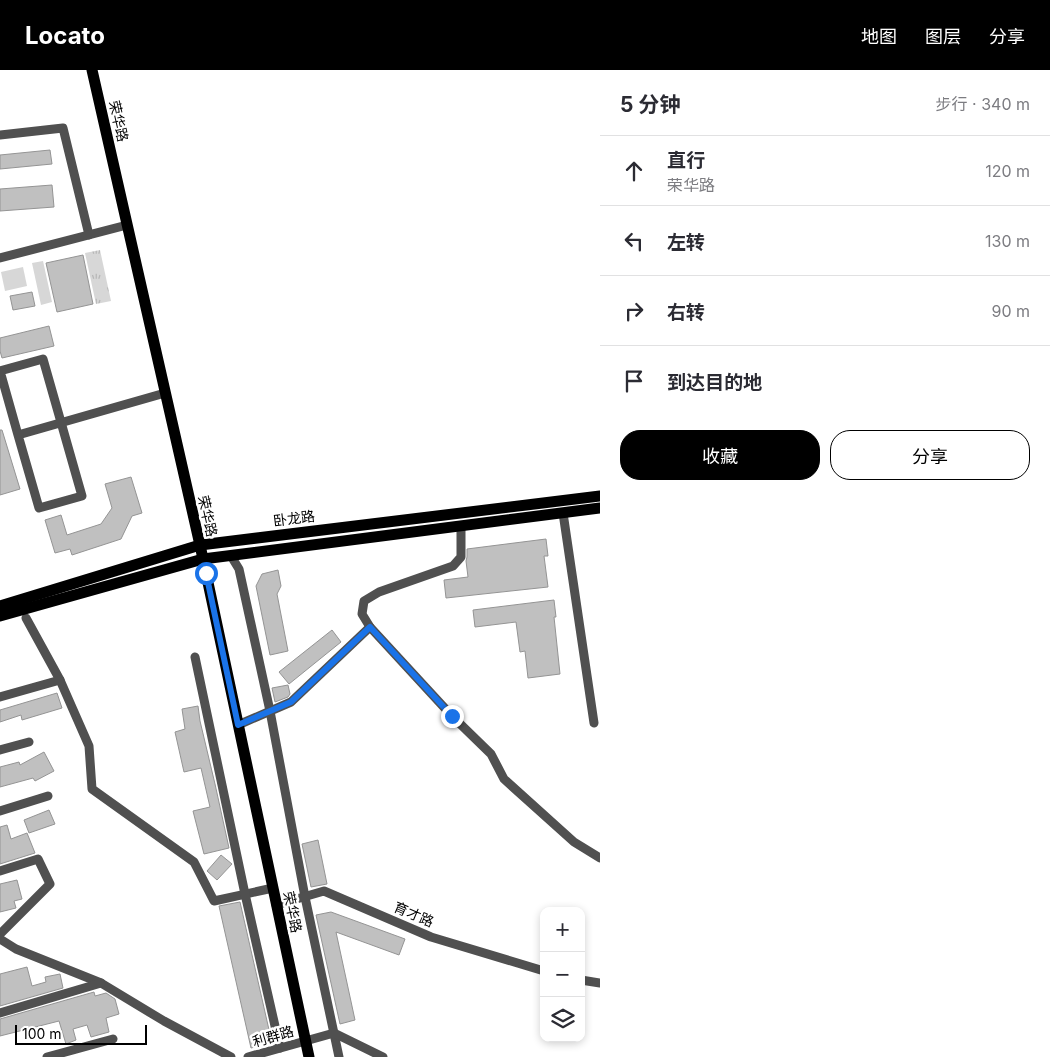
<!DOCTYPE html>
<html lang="zh">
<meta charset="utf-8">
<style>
:root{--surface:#fff;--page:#f2f2f3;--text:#2b2b33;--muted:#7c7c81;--line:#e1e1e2;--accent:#000}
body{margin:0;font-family:Inter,"Noto Sans SC",sans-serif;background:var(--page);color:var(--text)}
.controls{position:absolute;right:15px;bottom:15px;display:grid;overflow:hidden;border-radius:10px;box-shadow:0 2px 8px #0003}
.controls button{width:45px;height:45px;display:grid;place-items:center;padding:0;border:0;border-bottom:1px solid var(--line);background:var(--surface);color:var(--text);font:25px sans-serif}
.scale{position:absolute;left:15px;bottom:12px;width:132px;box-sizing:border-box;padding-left:5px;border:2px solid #000;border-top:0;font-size:14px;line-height:18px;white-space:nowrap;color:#000;-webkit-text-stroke:4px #fff;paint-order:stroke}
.stop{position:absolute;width:15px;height:15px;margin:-11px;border:4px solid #1a73e8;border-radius:50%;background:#fff}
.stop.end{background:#1a73e8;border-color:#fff;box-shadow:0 1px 5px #0008}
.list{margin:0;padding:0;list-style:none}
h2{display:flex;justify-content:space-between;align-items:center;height:65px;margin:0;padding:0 20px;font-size:21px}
h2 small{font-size:16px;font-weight:400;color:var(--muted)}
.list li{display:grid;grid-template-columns:32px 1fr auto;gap:15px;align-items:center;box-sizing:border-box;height:70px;padding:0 20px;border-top:1px solid var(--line)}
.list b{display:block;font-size:19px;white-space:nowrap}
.list p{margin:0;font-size:16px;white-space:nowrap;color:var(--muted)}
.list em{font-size:16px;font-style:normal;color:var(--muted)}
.actions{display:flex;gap:10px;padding:15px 20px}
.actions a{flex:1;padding:11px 0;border:1px solid var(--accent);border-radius:20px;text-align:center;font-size:18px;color:var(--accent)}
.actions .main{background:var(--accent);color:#fff}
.icon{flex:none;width:28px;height:28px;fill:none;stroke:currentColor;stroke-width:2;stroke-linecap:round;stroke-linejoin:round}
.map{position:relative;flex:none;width:600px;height:987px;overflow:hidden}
header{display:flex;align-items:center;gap:30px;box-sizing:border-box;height:70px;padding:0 25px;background:var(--accent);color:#fff}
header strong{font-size:24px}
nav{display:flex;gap:28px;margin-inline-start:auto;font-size:18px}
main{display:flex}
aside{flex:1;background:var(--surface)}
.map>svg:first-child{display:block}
</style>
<header>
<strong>Locato</strong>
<nav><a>地图</a><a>图层</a><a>分享</a></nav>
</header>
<main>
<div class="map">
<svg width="600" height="987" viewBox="0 0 600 987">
<defs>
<pattern id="grass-tufts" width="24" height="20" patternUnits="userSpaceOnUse" patternTransform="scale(1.25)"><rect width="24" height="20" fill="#d7d7d7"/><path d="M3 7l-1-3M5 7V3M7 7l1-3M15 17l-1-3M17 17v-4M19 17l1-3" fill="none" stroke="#b7b7b7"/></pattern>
</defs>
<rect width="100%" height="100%" fill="#fff"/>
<polygon fill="url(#grass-tufts)" points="100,180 111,231 96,234 85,183"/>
<g fill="#d7d7d7">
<polygon points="43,191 52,232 41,235 32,193"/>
<polygon points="23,197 27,216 5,221 1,202"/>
</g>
<g fill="#c0c0c0" stroke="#949494">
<polygon points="50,80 52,94 0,99 0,85"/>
<polygon points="52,115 54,137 0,141 0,119"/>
<polygon points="83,185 93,234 57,242 46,193"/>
<polygon points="32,222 35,236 13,240 10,226"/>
<polygon points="49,256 54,276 2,288 0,281 0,268"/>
<polygon points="0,360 2,360 20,419 0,425"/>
<polygon points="131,407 142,443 132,446 121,469 72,485 70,479 55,483 45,450 61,445 67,465 101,454 112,438 105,414"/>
<polygon points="546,469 548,486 544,486 548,517 446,528 444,510 468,507 466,491 467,487 467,479"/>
<polygon points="278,500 281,516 277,524 288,581 270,585 256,516 262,504"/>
<polygon points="554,530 556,547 554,547 560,604 528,608 525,581 520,582 516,552 475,557 473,540"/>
<polygon points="332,560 341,572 289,614 279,602"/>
<polygon points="288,615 290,624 288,627 275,632 272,618"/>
<polygon points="57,623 62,638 22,650 21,645 0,652 0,640"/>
<polygon points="198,636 200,651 215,714 229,778 204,784 193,741 210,737 201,698 184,702 175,662 185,659 182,639"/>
<polygon points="44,682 54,701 35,711 33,708 0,717 0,697 19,692 20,695"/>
<polygon points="49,740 55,754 29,763 24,750"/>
<polygon points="7,755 11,769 27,763 35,783 0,794 0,757"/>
<polygon points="318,770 327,814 311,817 302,774"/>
<polygon points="221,785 232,794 217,810 207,801"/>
<polygon points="17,810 22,829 14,831 16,838 0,842 0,814"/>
<polygon points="240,832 272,973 251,978 219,836"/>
<polygon points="331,842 405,869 399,885 336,862 355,950 340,954 316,845"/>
<polygon points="27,897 32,916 46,912 45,907 60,904 63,918 0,936 0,904"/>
<polygon points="94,922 95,926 106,923 115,929 119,944 106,948 109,962 91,967 87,955 73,959 76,970 66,974 59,951 0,966 0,949"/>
</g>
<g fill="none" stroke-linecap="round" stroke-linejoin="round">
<g stroke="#505050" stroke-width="9">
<polyline points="0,65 63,58 89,165"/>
<polyline points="0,188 127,155"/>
<polyline points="18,365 0,301 43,289 82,426 39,438 18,365 165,323"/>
<polyline points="563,443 594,653"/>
<polyline points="231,486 239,499 270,641 305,827 339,987"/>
<polyline points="26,548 60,610 89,676 92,719 194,792 214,831 273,818"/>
<polyline points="370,557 362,544 364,531 379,522 453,496 461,487 461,456"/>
<polyline points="195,587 245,824 280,978"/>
<polyline points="0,627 60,610"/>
<polyline points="238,655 291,632 370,557 452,646 491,684 504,709 574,772 600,788"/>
<polyline points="0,680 29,672"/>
<polyline points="0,741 48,726"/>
<polyline points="0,801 38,789 50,814 0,864"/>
<polyline points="276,835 324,821 431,867 544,901"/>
<polyline points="0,869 16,879 101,913 164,951 231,987"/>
<polyline points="581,910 600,913"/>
<polyline points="0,943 101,913"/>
<polyline points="47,987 113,969"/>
<polyline points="248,987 334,963 383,987"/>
</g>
<g stroke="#000" stroke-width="11">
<polyline points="92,0 200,475 309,987"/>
<polyline points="0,536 200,475 600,426"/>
<polyline points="0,546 203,489 600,438"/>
</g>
</g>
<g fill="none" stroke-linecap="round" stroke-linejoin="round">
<polyline stroke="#1a73e8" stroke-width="6" points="206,503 238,655 291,632 370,557 452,646"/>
</g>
<g text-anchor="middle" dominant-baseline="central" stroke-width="5" stroke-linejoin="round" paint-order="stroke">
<g font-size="14" fill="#000" stroke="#fff">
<text transform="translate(119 51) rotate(77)">荣华路</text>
<text transform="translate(208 446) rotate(77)">荣华路</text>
<text transform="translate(294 448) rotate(-7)">卧龙路</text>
<text transform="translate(293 842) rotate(78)">荣华路</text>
<text transform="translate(414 844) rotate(23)">育才路</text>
<text transform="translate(273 966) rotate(-16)">利群路</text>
</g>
</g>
</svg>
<div class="controls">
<button>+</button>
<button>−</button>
<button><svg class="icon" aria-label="layers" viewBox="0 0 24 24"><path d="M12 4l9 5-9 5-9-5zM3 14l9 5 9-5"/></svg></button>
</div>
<div class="scale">100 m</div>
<div class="stop" style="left:206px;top:503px"></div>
<div class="stop end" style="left:452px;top:646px"></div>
</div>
<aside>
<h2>5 分钟<small>步行 · 340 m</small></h2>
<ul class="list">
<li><svg class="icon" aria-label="ahead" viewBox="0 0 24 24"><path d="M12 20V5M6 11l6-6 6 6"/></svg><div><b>直行</b><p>荣华路</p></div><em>120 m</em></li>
<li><svg class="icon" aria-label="left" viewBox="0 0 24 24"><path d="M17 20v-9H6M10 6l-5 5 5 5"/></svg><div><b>左转</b></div><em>130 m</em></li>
<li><svg class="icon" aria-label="right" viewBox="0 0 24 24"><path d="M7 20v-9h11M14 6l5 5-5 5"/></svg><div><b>右转</b></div><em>90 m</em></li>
<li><svg class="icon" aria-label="arrive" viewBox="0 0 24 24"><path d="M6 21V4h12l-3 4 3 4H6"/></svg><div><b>到达目的地</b></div></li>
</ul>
<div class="actions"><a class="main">收藏</a><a>分享</a></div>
</aside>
</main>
